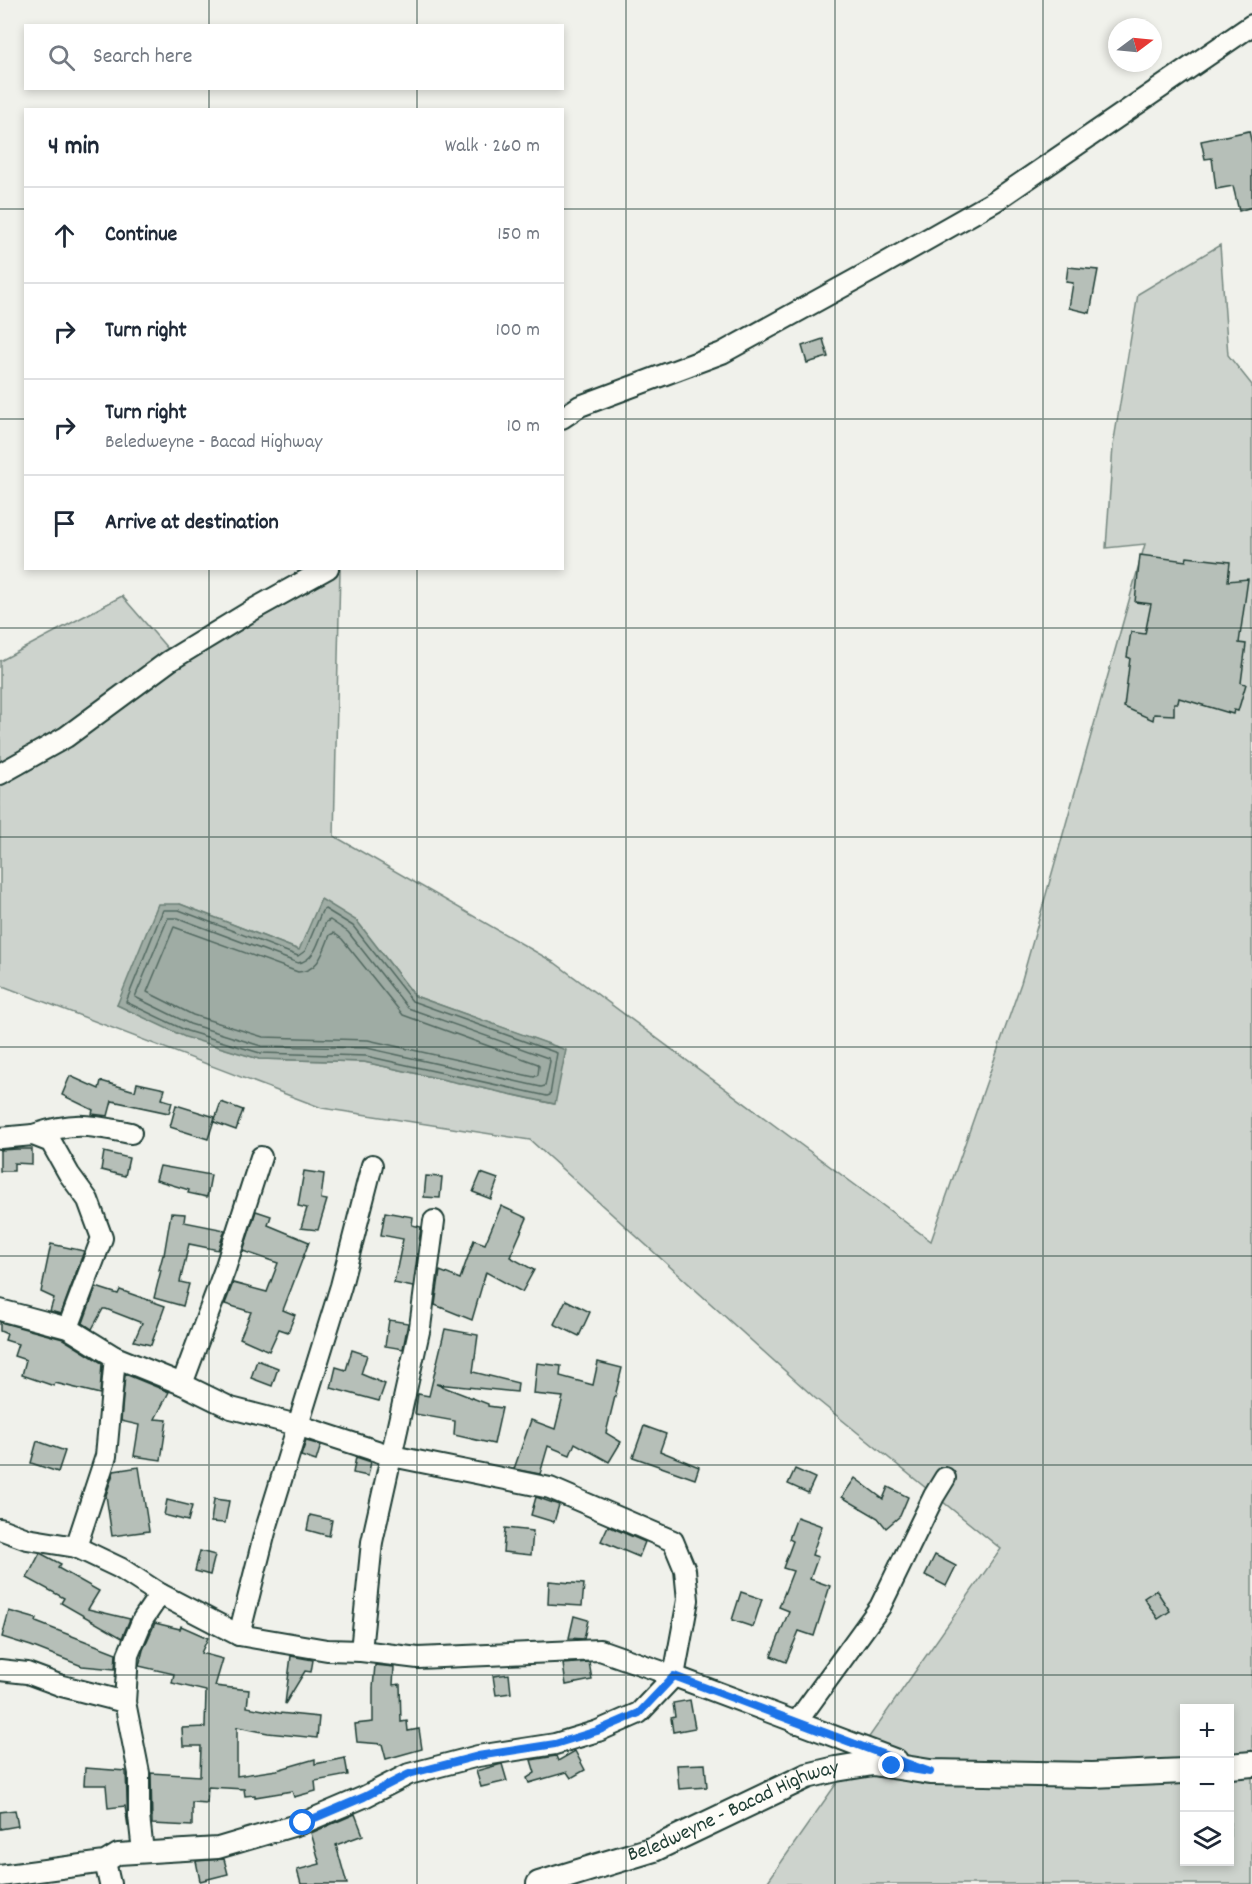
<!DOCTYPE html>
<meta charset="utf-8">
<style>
:root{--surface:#fff;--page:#f6f6f7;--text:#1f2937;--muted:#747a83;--line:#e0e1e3}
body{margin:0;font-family:Dekko,sans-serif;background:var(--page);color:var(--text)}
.controls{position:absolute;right:18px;bottom:18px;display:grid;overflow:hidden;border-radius:0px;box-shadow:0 3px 9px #0003}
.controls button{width:54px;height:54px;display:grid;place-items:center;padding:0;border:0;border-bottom:2px solid var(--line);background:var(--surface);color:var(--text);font:30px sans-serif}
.compass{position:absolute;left:1108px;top:18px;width:54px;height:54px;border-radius:50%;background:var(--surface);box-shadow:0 3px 9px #0003;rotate:74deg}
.stop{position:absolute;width:18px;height:18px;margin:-14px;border:4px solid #1a73e8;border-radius:50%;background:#fff}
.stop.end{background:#1a73e8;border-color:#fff;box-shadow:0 2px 6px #0008}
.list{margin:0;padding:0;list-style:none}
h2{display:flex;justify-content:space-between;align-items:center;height:78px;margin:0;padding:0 24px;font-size:26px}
h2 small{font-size:20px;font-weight:400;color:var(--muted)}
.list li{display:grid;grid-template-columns:39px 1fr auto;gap:18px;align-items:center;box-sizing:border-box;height:96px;padding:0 24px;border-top:2px solid var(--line)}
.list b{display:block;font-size:22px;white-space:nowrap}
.list p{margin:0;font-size:20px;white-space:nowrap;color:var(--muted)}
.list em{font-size:20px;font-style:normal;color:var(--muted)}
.icon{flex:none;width:33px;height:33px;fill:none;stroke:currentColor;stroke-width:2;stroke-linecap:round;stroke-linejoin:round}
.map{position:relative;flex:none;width:1252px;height:1884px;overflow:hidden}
.search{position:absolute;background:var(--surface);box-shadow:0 3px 9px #0003;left:24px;top:24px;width:540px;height:66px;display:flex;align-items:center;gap:15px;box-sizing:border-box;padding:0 21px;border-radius:0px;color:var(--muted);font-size:22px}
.panel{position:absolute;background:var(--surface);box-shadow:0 3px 9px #0003;left:24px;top:108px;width:540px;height:462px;border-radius:0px}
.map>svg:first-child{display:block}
</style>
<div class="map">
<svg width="1252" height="1884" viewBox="0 0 1252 1884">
<rect width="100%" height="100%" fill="#f0f1eb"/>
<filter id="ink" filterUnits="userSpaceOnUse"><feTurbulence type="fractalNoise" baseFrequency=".0167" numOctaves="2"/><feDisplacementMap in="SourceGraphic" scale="12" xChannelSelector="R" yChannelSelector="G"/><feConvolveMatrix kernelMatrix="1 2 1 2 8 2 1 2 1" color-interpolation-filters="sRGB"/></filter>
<g filter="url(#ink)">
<path fill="#cdd3cd" stroke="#768880" stroke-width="1.5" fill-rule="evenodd" d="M1220,245L1228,355L1252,385V1884H766L1001,1549L815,1398L530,1140L322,1108L0,985V661L122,596L168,649L311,569H340L334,836L555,963L931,1241L1021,983L1145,544L1106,548L1113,446L1138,294ZM180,904L299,950L357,921L415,996L565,1050L554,1104L364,1062L259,1059L185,1036L117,1005ZM1184,1708H1230V1862H1184Z"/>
<polygon fill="#9faca4" stroke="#6c8077" stroke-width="1.5" points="321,899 357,921 415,996 566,1050 555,1104 364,1062 259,1059 185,1037 117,1005 158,904 180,904 299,950"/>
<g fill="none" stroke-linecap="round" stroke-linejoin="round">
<g stroke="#526961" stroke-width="1.5">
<polygon points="325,909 353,926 412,1001 557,1053 550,1095 547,1096 366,1056 260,1053 187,1031 126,1002 163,910 179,910 298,956 305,951 322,911"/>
<path d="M168,918H178L298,963C316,961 320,936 326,922L330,920L348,932L408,1008L548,1058L550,1061L545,1086L541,1087L367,1048L261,1046L190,1024L135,997Z"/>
<path d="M174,927L298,972C319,971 323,952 330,935L334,933L342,939L403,1015L538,1064L539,1066L538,1075L534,1077L368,1040L263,1037L193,1015L147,992Z"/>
</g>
</g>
<g fill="#b6bfb8" stroke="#1f3d34" stroke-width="1.5">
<polygon points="1249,131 1252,144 1252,207 1239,211 1233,186 1216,189 1212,158 1205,159 1201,141"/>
<polygon points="1068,267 1098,270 1090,313 1069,308 1073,283 1066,282"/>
<polygon points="823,339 828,357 807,363 802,346"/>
<polygon points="1140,555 1186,561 1187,557 1230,562 1228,581 1248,579 1239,643 1246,644 1241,683 1246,684 1238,711 1234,710 1233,714 1179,698 1178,703 1174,703 1174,715 1154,714 1153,720 1124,707 1130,658 1127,657 1131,632 1145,634 1151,604 1135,602"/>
<polygon points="70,1076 99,1089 101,1081 135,1091 137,1083 165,1089 162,1099 172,1102 169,1113 112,1101 108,1116 92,1114 93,1110 62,1095"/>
<polygon points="221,1102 243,1110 236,1130 214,1122"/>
<polygon points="176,1105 215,1117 208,1139 170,1127"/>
<polygon points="18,1149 32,1149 32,1164 14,1163 14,1171 0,1171 0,1150"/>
<polygon points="104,1152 129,1158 125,1176 101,1170"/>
<polygon points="160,1166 211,1175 207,1197 188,1193 189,1190 156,1180"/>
<polygon points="304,1171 324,1174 321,1199 327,1200 318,1230 301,1228 307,1208 298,1206"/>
<polygon points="481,1173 498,1179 491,1199 473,1192"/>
<polygon points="426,1176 442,1177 440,1198 424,1197"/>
<polygon points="501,1206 527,1218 510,1257 534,1270 522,1292 486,1272 472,1320 435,1305 440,1271 460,1279 474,1240 485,1244"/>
<polygon points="256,1211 271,1216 268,1225 309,1242 283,1310 295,1315 288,1332 279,1329 269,1351 240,1338 251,1312 225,1304 233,1283 267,1292 278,1263 243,1251"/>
<polygon points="385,1212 413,1217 412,1225 421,1227 413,1287 394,1283 403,1239 381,1235"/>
<polygon points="171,1213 185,1214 184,1222 225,1230 218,1250 189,1244 180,1282 189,1284 183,1306 154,1298 161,1270 159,1270 163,1255 164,1255"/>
<polygon points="51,1244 84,1251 61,1314 50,1311 54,1298 41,1292"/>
<polygon points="96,1287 118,1294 120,1290 165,1306 151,1345 134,1341 142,1323 106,1309 103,1309 92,1329 83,1323"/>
<polygon points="566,1300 590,1312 579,1336 554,1324"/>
<polygon points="389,1320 408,1323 403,1349 385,1346"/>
<polygon points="0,1322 63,1339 102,1363 100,1394 55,1383 54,1386 22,1375 26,1360 14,1356 18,1344 5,1340 7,1334 0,1331"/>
<polygon points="445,1329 478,1335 473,1372 518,1383 517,1392 436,1384 488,1404 488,1406 502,1408 494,1444 454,1435 455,1421 415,1414 418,1394 429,1396"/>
<polygon points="352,1350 367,1355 361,1374 385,1384 379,1401 331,1388 336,1367 346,1370"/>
<polygon points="257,1360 278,1368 272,1386 251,1378"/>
<polygon points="598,1362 622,1368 606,1433 621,1442 609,1462 575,1443 570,1455 548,1446 540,1474 514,1469 531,1420 555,1429 563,1397 534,1394 537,1363 561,1366 560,1376 593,1385"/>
<polygon points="125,1374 169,1392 155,1419 167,1420 161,1460 134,1456 139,1425 121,1421"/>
<polygon points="644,1426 666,1434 660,1451 699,1467 695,1479 633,1457"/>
<polygon points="37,1441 65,1451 58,1472 31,1463"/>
<polygon points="306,1441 321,1445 316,1461 301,1456"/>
<polygon points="356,1457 371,1462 368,1476 353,1473"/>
<polygon points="139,1467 149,1531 112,1536 106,1495 114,1471"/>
<polygon points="795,1469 815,1478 808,1493 788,1484"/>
<polygon points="855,1478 883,1499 888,1487 908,1497 900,1516 886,1528 878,1518 842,1497"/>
<polygon points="536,1497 559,1505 554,1522 531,1515"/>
<polygon points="214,1499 229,1501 225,1523 211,1522"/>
<polygon points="167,1500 192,1506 188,1521 164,1515"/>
<polygon points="310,1515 332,1520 329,1536 307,1530"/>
<polygon points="797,1517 822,1526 812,1555 818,1557 810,1579 830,1586 814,1636 799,1631 786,1662 771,1656 789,1611 779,1607 793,1571 783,1568 793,1541 789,1539"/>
<polygon points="608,1526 645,1542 639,1557 601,1541"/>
<polygon points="505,1528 533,1531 531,1555 503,1552"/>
<polygon points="200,1551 215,1555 210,1575 195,1571"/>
<polygon points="40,1553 61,1564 58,1568 99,1591 88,1609 130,1619 122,1638 61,1603 64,1598 27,1578"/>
<polygon points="935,1555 956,1566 946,1586 925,1575"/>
<polygon points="549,1581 584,1584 582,1606 548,1604"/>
<polygon points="1156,1590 1170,1611 1158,1619 1144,1598"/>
<polygon points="741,1592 762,1599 753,1627 732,1620"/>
<polygon points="9,1611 37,1619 36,1622 116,1653 115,1669 82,1666 31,1646 2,1637"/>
<polygon points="574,1616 588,1620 584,1639 569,1638"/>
<polygon points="155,1623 180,1629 181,1626 208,1638 201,1653 223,1659 215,1686 249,1690 247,1707 279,1713 319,1717 317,1738 268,1733 237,1727 237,1776 277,1770 315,1759 315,1764 345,1758 348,1775 315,1781 316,1791 294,1797 292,1791 255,1797 255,1795 245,1796 244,1789 208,1787 207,1803 192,1802 192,1826 152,1824 151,1773 200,1776 201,1746 183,1746 182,1728 205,1727 206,1691 172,1683 174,1674 139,1666 143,1650"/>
<polygon points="291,1656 313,1660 311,1672 305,1671 285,1704"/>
<polygon points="589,1662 592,1680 566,1685 563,1664"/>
<polygon points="375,1665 394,1667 393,1685 400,1684 401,1722 407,1721 408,1731 419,1729 422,1749 386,1759 382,1744 357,1742 355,1724 373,1722 373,1688"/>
<polygon points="509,1674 511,1693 496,1695 493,1676"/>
<polygon points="690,1700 695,1728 673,1732 671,1718 675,1717 673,1703"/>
<polygon points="575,1751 585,1770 571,1778 567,1772 529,1783 527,1778 535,1773 531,1760 556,1756 558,1761"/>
<polygon points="502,1764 507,1781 481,1787 476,1771"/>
<polygon points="705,1764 707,1787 679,1789 677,1765"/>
<polygon points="85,1768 126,1771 128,1827 125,1806 108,1808 106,1785 84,1785"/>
<polygon points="15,1810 18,1826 0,1829 0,1812"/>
<polygon points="355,1814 363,1835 336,1845 347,1884 301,1884 297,1870 320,1864 311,1833"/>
<polygon points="224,1859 228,1874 200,1881 196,1861"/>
</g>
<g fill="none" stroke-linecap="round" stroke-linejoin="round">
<g stroke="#1f3d34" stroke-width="24">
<g id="minor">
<polyline points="562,418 580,406 722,353 873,270 995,201 1252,25"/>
<polyline points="0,774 66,737 169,661 256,608 328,568"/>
<path d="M33,1135C74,1121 89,1125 131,1133"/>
<polyline points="0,1138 33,1135 51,1142 69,1174 88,1200 102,1238 68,1328"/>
<polyline points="0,1310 68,1328 115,1357 182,1384 231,1408 297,1425 392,1456 550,1488 673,1541 685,1570 688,1600 674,1676 639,1713 598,1731 555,1744 478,1756 409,1774 364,1797 303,1823 218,1848 118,1854 105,1862 0,1876"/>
<polyline points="182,1384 225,1269 261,1157"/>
<polyline points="0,1529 27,1539 76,1547 120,1568 160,1594 239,1635 327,1650 361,1651 418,1658 600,1650 674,1676 897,1760"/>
<polyline points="76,1547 106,1456 115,1357"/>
<polyline points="239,1635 265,1532 341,1286 372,1165"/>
<polyline points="361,1651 372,1542 420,1327 434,1221"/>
<polyline points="0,1670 27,1673 62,1686 125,1702"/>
<polyline points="796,1723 880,1607 934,1496 945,1478"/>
<polyline points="143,1852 139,1816 139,1773 125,1702 128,1655 143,1619 160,1594"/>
<polyline points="105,1862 110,1884"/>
</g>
</g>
<g stroke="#1f3d34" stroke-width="28">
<g id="tertiary">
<polyline points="1230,1766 1252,1764"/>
<path id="s1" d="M539,1884L654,1849L807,1776L836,1769L873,1763L930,1772L1092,1775L1184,1771"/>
</g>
</g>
<use href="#minor" stroke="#fdfcf7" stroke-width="20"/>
<use href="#tertiary" stroke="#fdfcf7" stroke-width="24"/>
</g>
</g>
<g fill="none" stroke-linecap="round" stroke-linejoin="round" filter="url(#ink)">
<polyline stroke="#1a73e8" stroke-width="8" points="303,1823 364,1797 409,1774 478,1756 555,1744 597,1731 639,1713 674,1676 930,1772 892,1766"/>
</g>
<path fill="none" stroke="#1f3d34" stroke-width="1.5" stroke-opacity="0.55" d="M209,0V26M417,0V26M626,0V1884M835,0V1884M1043,0V1884M209,88V110M417,88V110M0,209H26M562,209H1252M0,419H26M562,419H1252M209,568V1884M417,568V1884M0,628H1252M0,837H1252M0,1047H1252M0,1256H1252M0,1465H1252M0,1675H1252"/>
<g text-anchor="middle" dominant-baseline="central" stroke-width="4.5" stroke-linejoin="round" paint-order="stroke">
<g font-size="21" fill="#1f3d34" stroke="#fdfcf7">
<text stroke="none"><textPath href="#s1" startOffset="208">Beledweyne - Bacad Highway</textPath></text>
</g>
</g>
</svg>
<div class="controls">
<button>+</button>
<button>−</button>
<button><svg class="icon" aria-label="layers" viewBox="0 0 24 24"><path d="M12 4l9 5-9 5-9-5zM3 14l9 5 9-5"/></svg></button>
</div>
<svg class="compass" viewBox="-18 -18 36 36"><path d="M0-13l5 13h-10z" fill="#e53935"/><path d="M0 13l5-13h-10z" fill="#747a83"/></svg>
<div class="stop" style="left:303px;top:1823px"></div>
<div class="stop end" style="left:892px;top:1766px"></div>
<div class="search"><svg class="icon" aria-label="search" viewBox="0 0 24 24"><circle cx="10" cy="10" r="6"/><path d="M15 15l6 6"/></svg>Search here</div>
<section class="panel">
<h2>4 min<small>Walk · 260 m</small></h2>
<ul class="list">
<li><svg class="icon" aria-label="ahead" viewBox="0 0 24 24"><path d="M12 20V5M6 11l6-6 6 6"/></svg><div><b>Continue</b></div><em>150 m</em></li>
<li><svg class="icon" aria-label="right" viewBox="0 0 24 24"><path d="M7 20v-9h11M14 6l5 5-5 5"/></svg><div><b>Turn right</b></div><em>100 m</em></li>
<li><svg class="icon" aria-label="right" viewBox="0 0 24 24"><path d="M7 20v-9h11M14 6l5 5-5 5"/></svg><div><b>Turn right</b><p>Beledweyne - Bacad Highway</p></div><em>10 m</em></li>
<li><svg class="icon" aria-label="arrive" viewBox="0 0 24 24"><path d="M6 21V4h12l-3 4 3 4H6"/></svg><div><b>Arrive at destination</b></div></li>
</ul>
</section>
</div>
